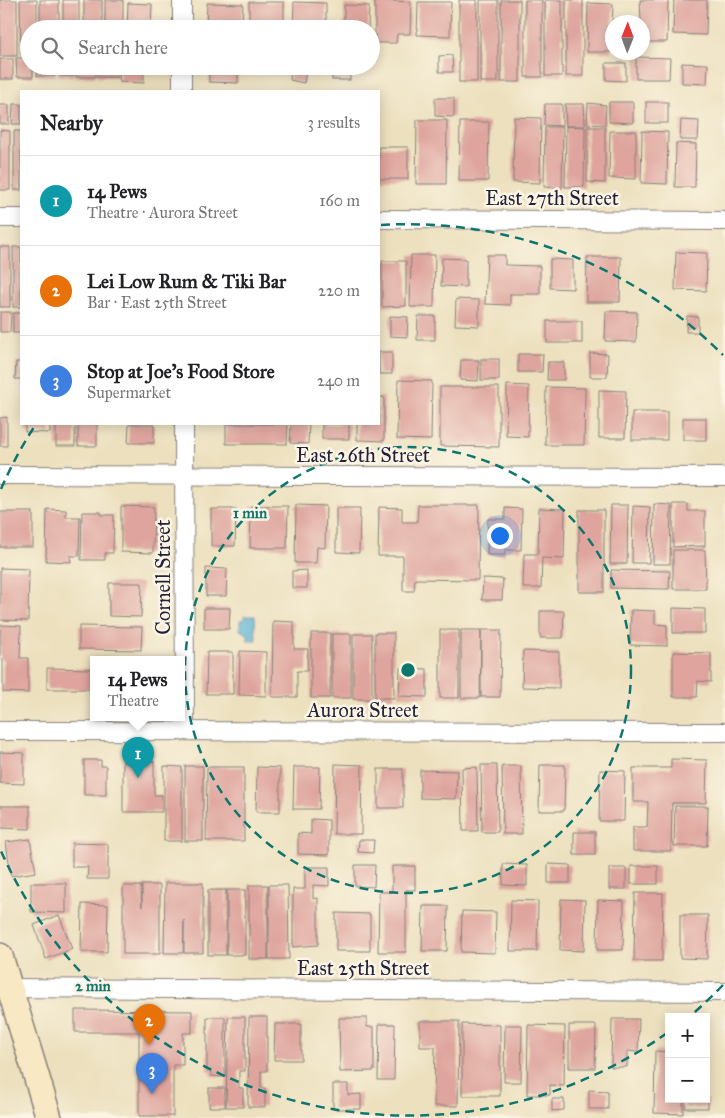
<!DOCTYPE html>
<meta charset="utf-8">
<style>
:root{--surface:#fff;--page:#f6f6f6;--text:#202124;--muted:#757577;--line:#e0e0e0;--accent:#c8321e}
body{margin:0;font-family:"IM FELL Great Primer",serif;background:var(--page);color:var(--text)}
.controls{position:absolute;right:15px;bottom:15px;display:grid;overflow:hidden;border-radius:0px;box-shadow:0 2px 12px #0003}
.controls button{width:45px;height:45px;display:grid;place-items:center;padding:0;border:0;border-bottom:1px solid var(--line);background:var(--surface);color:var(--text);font:25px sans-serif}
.compass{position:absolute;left:605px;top:15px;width:45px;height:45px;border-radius:50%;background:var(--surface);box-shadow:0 2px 12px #0003;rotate:1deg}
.you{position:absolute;left:499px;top:535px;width:18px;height:18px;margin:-12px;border:4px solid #fff;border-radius:50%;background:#1a73e8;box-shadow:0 0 0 8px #1a73e833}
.badge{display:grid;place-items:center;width:32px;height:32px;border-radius:50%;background:var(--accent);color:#fff;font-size:16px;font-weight:700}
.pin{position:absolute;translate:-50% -41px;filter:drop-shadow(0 1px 2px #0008)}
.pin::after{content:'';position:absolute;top:26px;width:18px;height:15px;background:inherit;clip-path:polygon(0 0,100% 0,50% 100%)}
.popup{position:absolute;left:90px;top:656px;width:95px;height:65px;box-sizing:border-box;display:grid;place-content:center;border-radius:0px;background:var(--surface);filter:drop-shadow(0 1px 4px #0005);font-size:16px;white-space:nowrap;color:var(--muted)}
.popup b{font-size:19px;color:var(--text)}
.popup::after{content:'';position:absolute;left:50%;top:100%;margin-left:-10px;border:10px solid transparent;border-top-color:var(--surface)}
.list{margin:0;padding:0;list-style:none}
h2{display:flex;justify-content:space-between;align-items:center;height:65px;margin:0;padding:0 20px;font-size:21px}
h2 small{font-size:16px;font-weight:400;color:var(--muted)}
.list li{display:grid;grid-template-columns:32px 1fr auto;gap:15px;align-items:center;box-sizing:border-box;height:90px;padding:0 20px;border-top:1px solid var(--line)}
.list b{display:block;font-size:19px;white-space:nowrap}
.list p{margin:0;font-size:16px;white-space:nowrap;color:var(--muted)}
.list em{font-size:16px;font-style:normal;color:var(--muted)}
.icon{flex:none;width:28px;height:28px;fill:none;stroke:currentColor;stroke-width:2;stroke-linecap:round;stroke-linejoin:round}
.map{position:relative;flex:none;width:725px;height:1118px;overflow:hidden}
.search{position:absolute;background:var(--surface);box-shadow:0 2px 12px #0003;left:20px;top:20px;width:360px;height:55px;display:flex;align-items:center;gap:12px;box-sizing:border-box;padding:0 18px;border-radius:28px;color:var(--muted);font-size:19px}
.panel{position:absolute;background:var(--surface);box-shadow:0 2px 12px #0003;left:20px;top:90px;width:360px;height:335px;border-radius:0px}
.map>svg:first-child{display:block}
</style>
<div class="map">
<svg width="725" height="1118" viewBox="0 0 725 1118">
<rect width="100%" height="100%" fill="#fcf5e5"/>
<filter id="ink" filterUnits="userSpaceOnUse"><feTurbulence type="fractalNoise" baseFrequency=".02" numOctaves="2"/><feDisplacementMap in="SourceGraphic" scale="10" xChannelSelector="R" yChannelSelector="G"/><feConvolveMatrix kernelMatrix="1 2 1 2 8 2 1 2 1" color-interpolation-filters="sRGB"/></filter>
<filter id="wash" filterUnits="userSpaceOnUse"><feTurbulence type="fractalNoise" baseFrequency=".0096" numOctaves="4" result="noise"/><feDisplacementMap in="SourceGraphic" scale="20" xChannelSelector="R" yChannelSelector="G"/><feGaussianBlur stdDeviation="1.12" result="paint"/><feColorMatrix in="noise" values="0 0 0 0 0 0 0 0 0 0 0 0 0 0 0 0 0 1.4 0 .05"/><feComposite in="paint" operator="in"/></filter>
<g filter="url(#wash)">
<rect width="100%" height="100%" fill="#ece0be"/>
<polygon fill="#53afd1" stroke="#3a6886" points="244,616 255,616 256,641 248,641 248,634 240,630 240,620 244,620"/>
<g id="blocks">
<g fill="#dea49d">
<rect x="0" y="0" width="17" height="56"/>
<polygon points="20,0 37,0 37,29 29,29 29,54 21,54"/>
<rect x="40" y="0" width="19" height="29"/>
<rect x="63" y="0" width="16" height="29"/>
<rect x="84" y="0" width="18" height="29"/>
<rect x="105" y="0" width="18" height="29"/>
<polygon points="375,0 411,2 410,34 397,34 396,43 375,43"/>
<rect x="459" y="0" width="18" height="82"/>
<rect x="480" y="0" width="18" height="82"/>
<rect x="501" y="0" width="19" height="82"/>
<rect x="525" y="0" width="17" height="77"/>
<rect x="545" y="0" width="17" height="76"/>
<rect x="566" y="0" width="17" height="76"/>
<polygon points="640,0 668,0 667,42 642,42"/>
<polygon points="674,0 707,0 706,35 673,34"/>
<rect x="249" y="2" width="35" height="27"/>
<polygon points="294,2 326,3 326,29 293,29"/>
<polygon points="418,2 451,2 450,36 417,35"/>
<polygon points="128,3 152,4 151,29 127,29"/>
<polygon points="207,3 243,4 242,29 206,29"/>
<polygon points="588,3 613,4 611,52 587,52"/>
<polygon points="344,5 369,6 368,29 344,29"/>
<polygon points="452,55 453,72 439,72 439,56"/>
<polygon points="636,57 670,58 669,79 636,79"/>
<polygon points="16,58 29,58 29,66 33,66 33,77 17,77"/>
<rect x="0" y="59" width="13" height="20"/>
<polygon points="606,63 626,63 626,81 606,80"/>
<polygon points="682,63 708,64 707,84 682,83"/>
<rect x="37" y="66" width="18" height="10"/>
<polygon points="58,66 74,66 74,76 59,76"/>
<rect x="76" y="66" width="19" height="11"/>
<rect x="97" y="66" width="20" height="11"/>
<polygon points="120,66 144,66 144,83 119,82"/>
<polygon points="209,66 238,66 238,83 209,82"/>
<rect x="332" y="66" width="18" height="14"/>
<polygon points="291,68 306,71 304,83 290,80"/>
<polygon points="435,98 454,98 454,117 435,116"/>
<polygon points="609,102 633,102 633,123 609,122"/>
<rect x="646" y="102" width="22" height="21"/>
<polygon points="588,103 606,105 605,125 587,124"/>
<polygon points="13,104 21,104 21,124 12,124"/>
<polygon points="545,104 562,104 562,126 544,125"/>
<polygon points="565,104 584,104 585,126 566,126"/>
<rect x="0" y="105" width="9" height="19"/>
<polygon points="514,117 541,118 540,183 513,182"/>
<polygon points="417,120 447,120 446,184 416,184"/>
<polygon points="681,120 699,121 698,140 680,140"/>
<polygon points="460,122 489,122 488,181 459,181"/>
<polygon points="566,126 585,127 584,187 565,187"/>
<polygon points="545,127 563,127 562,188 544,187"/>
<polygon points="587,127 605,127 605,183 587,182"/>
<polygon points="0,130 10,131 10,190 0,190"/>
<rect x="14" y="131" width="7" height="59"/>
<polygon points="610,131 636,131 636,179 609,178"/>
<polygon points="642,131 668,132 667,184 641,183"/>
<polygon points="676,143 696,144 695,187 675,187"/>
<rect x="379" y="147" width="29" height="32"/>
<rect x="0" y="247" width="10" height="60"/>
<rect x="13" y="247" width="8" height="60"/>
<polygon points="676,252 707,253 706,291 675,290"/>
<polygon points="411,255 435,255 434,307 410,307"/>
<polygon points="487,255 505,255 505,265 540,266 540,294 510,294 510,305 485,304"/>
<polygon points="587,257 621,257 620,302 586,302"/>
<polygon points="442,258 466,259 466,287 441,286"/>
<polygon points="550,259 573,260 573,289 550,288"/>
<polygon points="382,261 406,261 406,306 382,307"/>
<polygon points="456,299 479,300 479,326 455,325"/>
<polygon points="606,311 637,312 636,342 605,341"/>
<polygon points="0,312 11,312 10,332 0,332"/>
<rect x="13" y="313" width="8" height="20"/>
<polygon points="390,316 408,317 407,337 390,336"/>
<polygon points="418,316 435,316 435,340 417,340"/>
<polygon points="687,316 698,317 698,332 686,332"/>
<rect x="547" y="321" width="35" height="22"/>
<rect x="379" y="352" width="13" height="22"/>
<polygon points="590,353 608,354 607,377 590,377"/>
<polygon points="518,354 543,354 542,372 518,372"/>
<rect x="481" y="359" width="18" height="21"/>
<polygon points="461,360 479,360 478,381 460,380"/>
<polygon points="16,362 21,362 21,379 15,379"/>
<polygon points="548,362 564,362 564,380 547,380"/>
<polygon points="398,380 432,381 431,440 397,439"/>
<polygon points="507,385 529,386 528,437 506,436"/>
<polygon points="440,387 499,387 499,447 440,446"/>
<polygon points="546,387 585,388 584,445 545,445"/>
<polygon points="599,390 626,391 625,438 599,438"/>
<polygon points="379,397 384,397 384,441 357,440 357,424 379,424"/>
<rect x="632" y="412" width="35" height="28"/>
<polygon points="7,417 7,446 0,446 0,418"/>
<rect x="683" y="418" width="23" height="22"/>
<polygon points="25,424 50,424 50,433 25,432"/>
<rect x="56" y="424" width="19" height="22"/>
<rect x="78" y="424" width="19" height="22"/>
<polygon points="129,424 154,424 154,443 128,443"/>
<polygon points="226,424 288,424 287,444 226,444"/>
<polygon points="291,424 309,424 308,444 290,443"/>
<rect x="322" y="424" width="27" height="15"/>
<polygon points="654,504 671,505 670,564 653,564"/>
<polygon points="673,504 688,504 688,511 705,511 705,546 673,547"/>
<polygon points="296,505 326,506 325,548 317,547 316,563 295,563"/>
<polygon points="418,505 479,505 478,580 415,579 414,591 403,591 403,556 378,556 379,507 402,508 402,522 417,522"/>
<polygon points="611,505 628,505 627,564 610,564"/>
<polygon points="121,506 154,507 153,553 121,552"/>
<polygon points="251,506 288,506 287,548 250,548"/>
<polygon points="633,506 650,507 649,563 632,563"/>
<polygon points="336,508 360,508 359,553 336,552"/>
<polygon points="505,508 522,509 521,550 505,550 505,555 487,555 488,519 505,519"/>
<polygon points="539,508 565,509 564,559 542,558 541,588 523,588 524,554 538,554"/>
<polygon points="47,509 66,510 66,517 80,517 79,556 70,556 71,562 46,561"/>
<polygon points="211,509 236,509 235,546 211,546"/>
<rect x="579" y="510" width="25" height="82"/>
<rect x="0" y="512" width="33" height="35"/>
<polygon points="82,512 101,512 101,515 114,515 113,553 105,553 105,560 81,560"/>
<polygon points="673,550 705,550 706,589 673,589"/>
<polygon points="0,568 29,569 28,621 0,620"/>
<polygon points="206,568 227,569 226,596 206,596"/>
<polygon points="307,570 307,588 292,588 292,571"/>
<polygon points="611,570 670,571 669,589 611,588"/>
<polygon points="483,578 503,579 502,600 482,600"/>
<polygon points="109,583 142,583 141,617 109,616"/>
<polygon points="204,608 230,608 229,629 204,629"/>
<polygon points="673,608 705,609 705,633 673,633"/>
<polygon points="631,610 655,611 655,624 667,625 667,646 630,645"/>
<polygon points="540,611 564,611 563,638 540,638"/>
<polygon points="273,621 294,622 294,649 308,649 307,671 297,671 297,697 272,697"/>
<polygon points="0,625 21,626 20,658 28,658 28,693 3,692 3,659 0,659"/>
<polygon points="79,626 142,627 141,650 79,649"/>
<rect x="440" y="630" width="19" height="68"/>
<polygon points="461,630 481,630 480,698 461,698"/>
<polygon points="481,630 501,630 500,697 481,697"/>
<rect x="311" y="633" width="19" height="65"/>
<rect x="375" y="633" width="19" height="65"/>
<rect x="332" y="634" width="19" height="64"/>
<rect x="353" y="634" width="19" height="65"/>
<polygon points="240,651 266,652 266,696 239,695"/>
<polygon points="523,651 559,652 559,688 522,687"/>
<polygon points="207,652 233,652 233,694 206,694"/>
<polygon points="673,652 711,653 711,682 698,681 697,697 673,697"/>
<polygon points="47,668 94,669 94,689 47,689"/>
<polygon points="400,668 427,669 427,697 399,696"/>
<polygon points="0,752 24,753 24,784 0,783"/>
<polygon points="671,759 707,760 706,803 672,803 671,851 633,851 633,827 647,827 648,802 633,802 633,768 671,768"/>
<polygon points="84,760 101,760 101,766 106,766 106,795 84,795"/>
<polygon points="123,761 154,761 154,795 162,795 162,812 123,812"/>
<polygon points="335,764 362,765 361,834 334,834"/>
<polygon points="481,765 497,765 498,832 482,832"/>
<polygon points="540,765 565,765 564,811 539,811"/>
<polygon points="164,766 182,767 182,841 164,841"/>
<rect x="185" y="766" width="18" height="75"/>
<polygon points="502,766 521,766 522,834 503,834"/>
<polygon points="207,767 244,767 244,841 206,841"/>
<polygon points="257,767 280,768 280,812 256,812"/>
<polygon points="294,767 320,767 319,809 293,809"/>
<polygon points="477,767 478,831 463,831 462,768"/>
<rect x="378" y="769" width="25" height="39"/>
<polygon points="420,770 457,771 456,799 420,798"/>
<polygon points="600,770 625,771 624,821 599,821"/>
<polygon points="0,806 30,806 30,829 0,828"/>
<polygon points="675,806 708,806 707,846 674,846"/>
<polygon points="311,819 329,820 329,855 298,854 298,833 311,834"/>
<rect x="574" y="832" width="21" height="23"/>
<polygon points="30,839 36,872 11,876 6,842"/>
<polygon points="359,840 374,840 373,853 358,852"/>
<polygon points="72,843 108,844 108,879 87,879 88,867 72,867"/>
<polygon points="503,864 527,865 527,886 503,885"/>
<polygon points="548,864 570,865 570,883 548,883"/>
<polygon points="355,865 375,865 374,887 355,886"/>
<polygon points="392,866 415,866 415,890 406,890 406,952 378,952 379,892 392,892"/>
<rect x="631" y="866" width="27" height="18"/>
<polygon points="305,867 329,867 329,886 313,885 313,899 318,898 318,945 293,947 293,889 305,889"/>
<rect x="609" y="868" width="17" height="21"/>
<polygon points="31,883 66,883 66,913 31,912"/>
<polygon points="165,883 203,883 203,953 184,953 184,920 183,953 164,953"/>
<polygon points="142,885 160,885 160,954 123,954 123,886 141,886 142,907"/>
<rect x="249" y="885" width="19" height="74"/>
<polygon points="269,885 288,885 289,959 269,959"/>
<rect x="208" y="890" width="18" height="65"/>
<rect x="227" y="890" width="18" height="65"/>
<polygon points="635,893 663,893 662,961 634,961"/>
<polygon points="561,899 585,900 584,951 560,950"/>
<polygon points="511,900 538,901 537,951 510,951"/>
<polygon points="598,900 624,901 623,950 597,950"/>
<polygon points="82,904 108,905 107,952 81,952"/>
<polygon points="423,906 448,906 447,951 422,951"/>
<polygon points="462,911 496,912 495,953 461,952"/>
<polygon points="336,913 370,914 370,951 336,951"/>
<polygon points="59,915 72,949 46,959 34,925"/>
<polygon points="680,915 708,915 707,959 680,958"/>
<polygon points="75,1010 192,1011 192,1033 183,1033 183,1065 173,1065 173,1116 139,1116 139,1032 75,1032"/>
<polygon points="207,1017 225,1017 225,1077 211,1076 211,1071 207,1071"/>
<polygon points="228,1017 245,1017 245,1071 239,1071 239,1088 243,1088 243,1107 226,1107"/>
<polygon points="249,1017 267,1017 267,1071 261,1071 261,1088 265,1088 265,1107 248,1107"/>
<polygon points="339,1018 367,1018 367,1027 374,1027 374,1071 340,1072"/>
<polygon points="612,1019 639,1019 638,1052 627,1051 627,1067 611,1067"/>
<polygon points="420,1021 459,1021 458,1106 434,1106 435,1047 420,1047"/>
<polygon points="275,1024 301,1024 301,1060 274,1060"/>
<polygon points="379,1024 395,1024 394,1080 378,1080"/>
<polygon points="462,1024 500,1025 500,1096 462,1096"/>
<polygon points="505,1025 522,1025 521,1082 504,1082"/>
<polygon points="528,1025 565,1026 564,1086 550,1085 550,1095 527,1095"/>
<polygon points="569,1025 596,1025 595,1068 569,1068"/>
<polygon points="655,1051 669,1052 669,1099 683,1099 683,1114 654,1113"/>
<polygon points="333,1084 348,1084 348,1095 361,1094 361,1109 333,1109"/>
<rect x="209" y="1088" width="16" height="19"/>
<polygon points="589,1090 608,1091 608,1109 589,1109"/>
<polygon points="552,1099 564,1099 564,1110 552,1111"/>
<rect x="685" y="1099" width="23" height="9"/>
</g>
</g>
</g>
<g filter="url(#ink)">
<use href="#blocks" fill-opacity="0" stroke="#87817c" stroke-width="1"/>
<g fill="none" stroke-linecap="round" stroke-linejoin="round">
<g stroke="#87817c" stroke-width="20">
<g id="street">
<polyline points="182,0 182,29"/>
<polyline points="182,66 182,91"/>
<polyline points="0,218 21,218"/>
<polyline points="379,219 725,221"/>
<polyline points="184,424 185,731"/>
<polyline points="0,475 725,477"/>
<polyline points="0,731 725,732"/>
<polyline points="0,988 725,992"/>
</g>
</g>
<g stroke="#87817c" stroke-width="28">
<polyline id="secondary" points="0,956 49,1118"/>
</g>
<use href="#street" stroke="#fff" stroke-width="18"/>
<use href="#secondary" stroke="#f8e8c3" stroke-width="25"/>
</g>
</g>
<g fill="none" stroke="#0f766e" stroke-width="2.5" stroke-dasharray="9 6">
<circle cx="408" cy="670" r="223"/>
<path d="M723 985A446 446 0 0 1 689 1017M667 1033A446 446 0 0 1 1 851M1 489A446 446 0 0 1 36 424M381 225A446 446 0 0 1 723 355"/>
</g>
<g text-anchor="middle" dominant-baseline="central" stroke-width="5" stroke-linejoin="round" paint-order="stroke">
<g font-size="20" fill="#22223b" stroke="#fcf5e5">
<text x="552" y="198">East 27th Street</text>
<text x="363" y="455">East 26th Street</text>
<text transform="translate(163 577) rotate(-90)">Cornell Street</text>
<text x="363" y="710">Aurora Street</text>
<text x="363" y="968">East 25th Street</text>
</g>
</g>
<circle cx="408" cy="670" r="8" fill="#0f766e" stroke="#fcf5e5" stroke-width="2.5"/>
<g font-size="15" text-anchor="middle" font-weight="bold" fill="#0f766e" stroke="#fcf5e5" stroke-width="5" stroke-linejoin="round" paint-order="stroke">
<text x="250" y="518">1 min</text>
<text x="93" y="991">2 min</text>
</g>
</svg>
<div class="controls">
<button>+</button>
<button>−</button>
</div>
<svg class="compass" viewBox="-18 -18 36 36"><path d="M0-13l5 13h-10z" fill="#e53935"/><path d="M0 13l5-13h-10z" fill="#757577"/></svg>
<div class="you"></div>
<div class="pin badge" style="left:138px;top:778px;background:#0f9aa8">1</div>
<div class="popup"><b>14 Pews</b>Theatre</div>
<div class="pin badge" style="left:149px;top:1045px;background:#e8710a">2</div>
<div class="pin badge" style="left:152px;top:1094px;background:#3f7fe0">3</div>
<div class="search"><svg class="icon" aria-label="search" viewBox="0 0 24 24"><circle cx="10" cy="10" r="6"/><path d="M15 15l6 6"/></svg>Search here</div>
<section class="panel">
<h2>Nearby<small>3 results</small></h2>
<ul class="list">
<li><span class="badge" style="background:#0f9aa8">1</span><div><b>14 Pews</b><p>Theatre · Aurora Street</p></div><em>160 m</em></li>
<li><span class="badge" style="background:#e8710a">2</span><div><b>Lei Low Rum &amp; Tiki Bar</b><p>Bar · East 25th Street</p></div><em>220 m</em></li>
<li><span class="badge" style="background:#3f7fe0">3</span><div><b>Stop at Joe's Food Store</b><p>Supermarket</p></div><em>240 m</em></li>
</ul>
</section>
</div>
